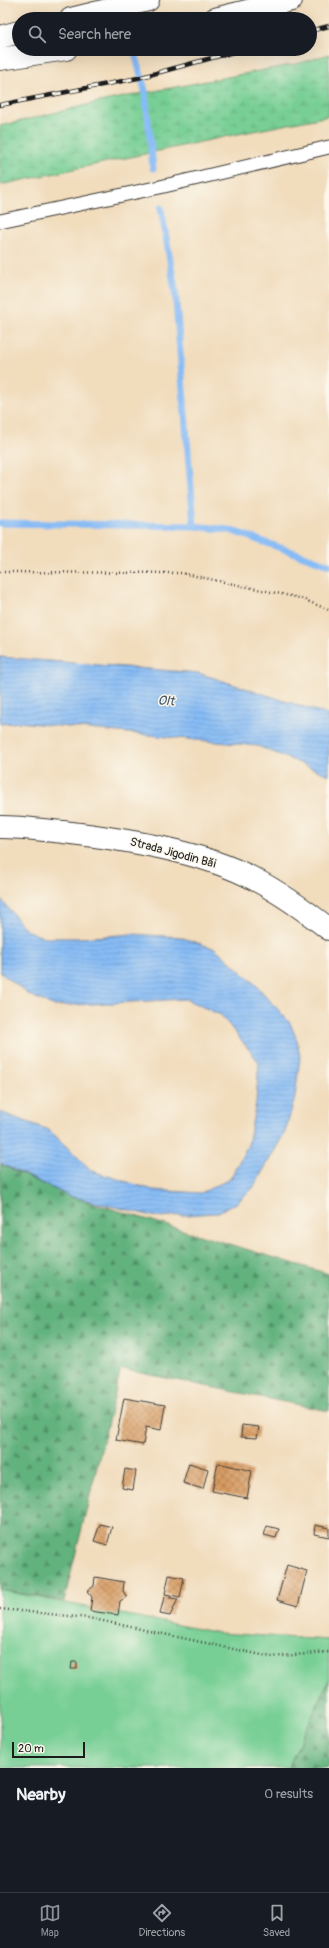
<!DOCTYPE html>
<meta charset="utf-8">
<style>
:root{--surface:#171b24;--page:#20242c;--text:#f1f3f6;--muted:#9ea1a6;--line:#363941;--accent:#8c9099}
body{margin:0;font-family:Pangolin,sans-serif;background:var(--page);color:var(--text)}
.scale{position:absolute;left:12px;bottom:10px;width:73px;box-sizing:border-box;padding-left:4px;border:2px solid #1c1c1c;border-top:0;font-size:11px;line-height:14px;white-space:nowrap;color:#1c1c1c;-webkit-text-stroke:3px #fbf7ec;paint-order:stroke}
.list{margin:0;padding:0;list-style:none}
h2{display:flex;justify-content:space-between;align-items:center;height:52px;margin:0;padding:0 16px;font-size:17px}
h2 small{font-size:13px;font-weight:400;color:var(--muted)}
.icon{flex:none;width:22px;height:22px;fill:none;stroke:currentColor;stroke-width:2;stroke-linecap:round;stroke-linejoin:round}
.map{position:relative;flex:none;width:329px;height:1768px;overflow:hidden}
.search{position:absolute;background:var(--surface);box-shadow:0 4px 16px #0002;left:12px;right:12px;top:12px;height:44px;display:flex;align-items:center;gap:10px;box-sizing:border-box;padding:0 14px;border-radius:22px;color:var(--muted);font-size:15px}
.sheet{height:124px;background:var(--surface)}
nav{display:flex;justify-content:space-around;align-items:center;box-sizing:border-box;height:56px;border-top:1px solid var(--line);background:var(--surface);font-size:11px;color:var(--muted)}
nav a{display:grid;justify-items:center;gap:2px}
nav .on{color:var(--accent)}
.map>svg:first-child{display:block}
</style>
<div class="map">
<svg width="329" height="1768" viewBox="0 0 329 1768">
<defs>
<pattern id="forest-firs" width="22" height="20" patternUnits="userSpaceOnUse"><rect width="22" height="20" fill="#62b27e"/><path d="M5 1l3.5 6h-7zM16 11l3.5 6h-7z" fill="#509066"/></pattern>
<pattern id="wetland-marsh" width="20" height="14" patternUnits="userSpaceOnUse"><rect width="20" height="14" fill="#78cf95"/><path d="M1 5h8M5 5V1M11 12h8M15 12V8" fill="none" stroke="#67b180"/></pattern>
<pattern id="water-rules" width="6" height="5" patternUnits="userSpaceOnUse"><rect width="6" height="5" fill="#86bbf5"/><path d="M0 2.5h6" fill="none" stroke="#73a0d1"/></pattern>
<pattern id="building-cross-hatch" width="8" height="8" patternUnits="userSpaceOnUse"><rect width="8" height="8" fill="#d89b62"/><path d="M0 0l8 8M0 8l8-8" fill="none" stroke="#ae7e50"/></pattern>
</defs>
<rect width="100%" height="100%" fill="#fbf7ec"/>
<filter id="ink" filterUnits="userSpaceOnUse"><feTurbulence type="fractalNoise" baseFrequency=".025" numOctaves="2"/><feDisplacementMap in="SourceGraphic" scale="8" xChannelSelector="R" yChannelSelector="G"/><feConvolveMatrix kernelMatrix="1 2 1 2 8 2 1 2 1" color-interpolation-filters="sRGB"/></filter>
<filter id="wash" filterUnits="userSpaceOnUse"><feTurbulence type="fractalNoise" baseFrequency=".012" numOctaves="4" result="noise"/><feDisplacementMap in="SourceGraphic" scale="16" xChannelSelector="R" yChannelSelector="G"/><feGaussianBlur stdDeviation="0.9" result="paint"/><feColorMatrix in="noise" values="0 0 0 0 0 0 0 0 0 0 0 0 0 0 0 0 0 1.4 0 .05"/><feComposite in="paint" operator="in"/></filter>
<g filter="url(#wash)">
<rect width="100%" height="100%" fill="#f1dcbc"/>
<polygon fill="#78cf95" stroke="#4a7658" points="0,1590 219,1633 329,1640 329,1680 288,1768 0,1768"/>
<g fill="url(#forest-firs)" stroke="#3f674d">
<polygon points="0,1164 69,1196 329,1274 329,1411 121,1369 64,1601 0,1590"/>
<polygon points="329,1680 329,1768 288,1768"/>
</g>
<polygon fill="url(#wetland-marsh)" stroke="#4a7658" points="329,54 329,116 233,135 0,185 0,126 103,101 300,63"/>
<g fill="url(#water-rules)" stroke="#516c88">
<polygon points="0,657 198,673 329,715 329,775 258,746 19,722 0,724"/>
<polygon points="0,898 26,930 45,938 80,938 132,934 180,937 216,949 255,984 290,1023 297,1040 300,1057 295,1097 285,1132 253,1188 235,1204 216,1213 157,1217 69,1196 0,1163 0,1112 49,1130 92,1171 153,1190 201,1193 230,1179 248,1145 256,1102 259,1062 221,1015 185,999 55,1006 29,995 0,972"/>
</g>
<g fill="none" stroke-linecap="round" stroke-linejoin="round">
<g stroke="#86bbf5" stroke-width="7">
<polyline points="134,49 145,91 153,168"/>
<polyline points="161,208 175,290 194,526"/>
<polyline points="0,523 194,526 230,530 329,565"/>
</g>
</g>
<g id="blocks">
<g fill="url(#building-cross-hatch)">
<polygon points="124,1398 165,1405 161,1430 146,1427 143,1445 116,1440"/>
<polygon points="242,1425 259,1427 257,1438 241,1437"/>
<polygon points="189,1463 208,1469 203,1489 183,1483"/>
<polygon points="218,1463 252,1471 247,1498 212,1491"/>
<polygon points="125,1469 136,1471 133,1490 122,1488"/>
<polygon points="100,1524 112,1527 107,1545 94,1541"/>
<polygon points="315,1525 329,1528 329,1537 314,1534"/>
<polygon points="267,1526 279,1529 276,1538 264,1535"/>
<polygon points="287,1565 307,1571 298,1606 277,1600"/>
<polygon points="169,1575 184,1578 180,1597 165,1594"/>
<polygon points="95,1577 124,1582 123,1591 127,1597 120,1601 118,1615 90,1611 92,1597 87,1591 94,1586"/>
<polygon points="164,1597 178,1599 170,1616 160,1614"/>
<polygon points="72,1662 77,1662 77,1669 71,1669"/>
</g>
</g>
</g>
<g filter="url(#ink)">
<use href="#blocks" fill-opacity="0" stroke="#3c3934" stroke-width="1"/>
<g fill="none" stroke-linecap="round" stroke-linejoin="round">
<g stroke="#3c3934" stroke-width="15">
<polyline id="lane" points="0,221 160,187 329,147"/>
</g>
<g stroke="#3c3934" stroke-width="24">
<path id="street" d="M0,827C21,827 42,830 63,832C123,839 203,851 256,880C282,894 306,911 329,929"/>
</g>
<g stroke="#3c3934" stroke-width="24">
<g id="highway">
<polyline points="71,19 148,0"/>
<polyline points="215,19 291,0"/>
<polyline points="0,37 19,32"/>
<polyline points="0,59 66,49"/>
</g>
</g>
<g stroke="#3c3934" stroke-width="2.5" stroke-dasharray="1 3" stroke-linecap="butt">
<polyline points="0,572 181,573 300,598 329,610"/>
<polyline points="0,1609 89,1618 271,1657 329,1652"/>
</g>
<use href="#lane" stroke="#fff" stroke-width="13"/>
<use href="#street" stroke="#fff" stroke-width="22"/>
<use href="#highway" stroke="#fff" stroke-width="22"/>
<g stroke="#1c1c1c" stroke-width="4.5">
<g id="rail">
<polyline points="310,31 329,26"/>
<polyline points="0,105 138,78 245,49"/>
</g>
</g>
<use href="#rail" stroke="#fbf7ec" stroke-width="3" stroke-dasharray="9" stroke-linecap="butt"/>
</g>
</g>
<g text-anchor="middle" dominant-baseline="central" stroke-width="3" stroke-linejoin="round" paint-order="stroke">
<g font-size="12" fill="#1c1c1c" stroke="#fbf7ec">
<text transform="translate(173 853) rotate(15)">Strada Jigodin Băi</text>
</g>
<g font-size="13" font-style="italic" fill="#415468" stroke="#fbf7ec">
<text transform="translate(166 701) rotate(3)">Olt</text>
</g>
</g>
</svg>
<div class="scale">20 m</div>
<div class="search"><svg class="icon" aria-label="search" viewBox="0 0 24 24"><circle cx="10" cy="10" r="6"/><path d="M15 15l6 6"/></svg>Search here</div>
</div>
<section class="sheet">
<h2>Nearby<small>0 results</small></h2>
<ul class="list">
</ul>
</section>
<nav>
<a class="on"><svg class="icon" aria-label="map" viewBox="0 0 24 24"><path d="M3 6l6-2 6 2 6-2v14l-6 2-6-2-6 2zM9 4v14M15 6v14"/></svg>Map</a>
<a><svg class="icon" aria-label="directions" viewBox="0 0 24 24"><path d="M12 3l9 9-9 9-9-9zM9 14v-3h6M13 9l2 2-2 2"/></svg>Directions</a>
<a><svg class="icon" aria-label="saved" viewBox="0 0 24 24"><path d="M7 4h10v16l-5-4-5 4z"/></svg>Saved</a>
</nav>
